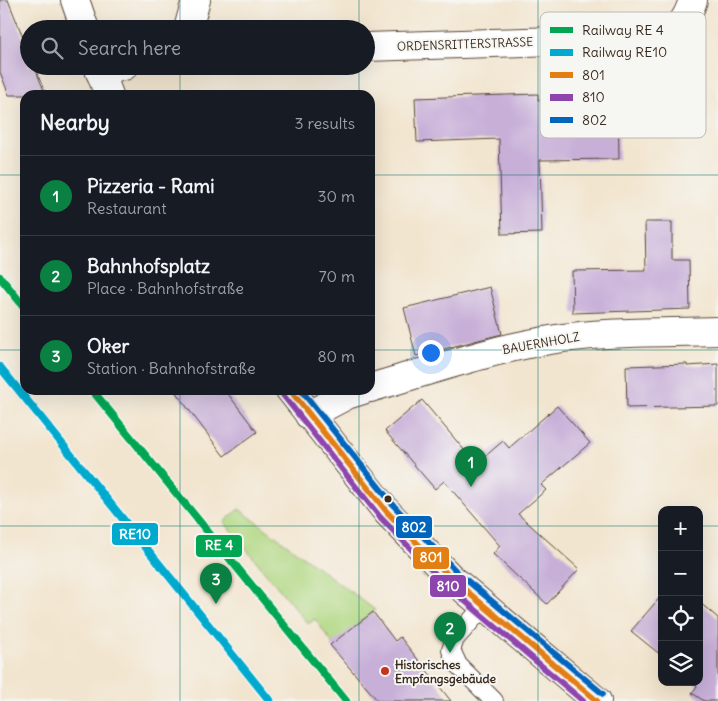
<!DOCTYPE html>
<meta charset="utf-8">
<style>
:root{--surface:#171b24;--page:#20242c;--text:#f1f3f6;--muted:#9ea1a6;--line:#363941;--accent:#0b8043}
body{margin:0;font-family:Delius,sans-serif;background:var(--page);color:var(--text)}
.controls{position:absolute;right:15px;bottom:15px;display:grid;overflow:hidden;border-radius:10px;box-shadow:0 5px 20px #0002}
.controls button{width:45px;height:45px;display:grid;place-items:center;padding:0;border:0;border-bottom:1px solid var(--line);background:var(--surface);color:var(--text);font:25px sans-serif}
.you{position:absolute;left:430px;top:352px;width:18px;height:18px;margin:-12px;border:4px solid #fff;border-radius:50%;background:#1a73e8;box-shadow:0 0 0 8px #1a73e833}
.badge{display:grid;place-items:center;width:32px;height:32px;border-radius:50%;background:var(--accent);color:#fff;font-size:16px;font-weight:700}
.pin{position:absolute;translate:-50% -41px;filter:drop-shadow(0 1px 2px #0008)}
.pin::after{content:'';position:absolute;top:26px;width:18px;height:15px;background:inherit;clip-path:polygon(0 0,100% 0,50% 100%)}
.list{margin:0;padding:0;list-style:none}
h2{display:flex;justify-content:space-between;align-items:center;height:65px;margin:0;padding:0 20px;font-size:21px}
h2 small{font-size:16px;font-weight:400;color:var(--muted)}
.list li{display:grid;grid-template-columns:32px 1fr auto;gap:15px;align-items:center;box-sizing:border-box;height:80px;padding:0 20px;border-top:1px solid var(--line)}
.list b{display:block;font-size:19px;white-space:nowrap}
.list p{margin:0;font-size:16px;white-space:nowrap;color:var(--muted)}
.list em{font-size:16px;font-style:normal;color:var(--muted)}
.icon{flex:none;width:28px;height:28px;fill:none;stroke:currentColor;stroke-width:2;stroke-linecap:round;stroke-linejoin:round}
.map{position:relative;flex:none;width:718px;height:701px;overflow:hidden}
.search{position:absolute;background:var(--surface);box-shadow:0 5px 20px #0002;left:20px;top:20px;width:355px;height:55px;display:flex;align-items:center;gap:12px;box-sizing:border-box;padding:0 18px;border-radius:28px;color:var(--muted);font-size:19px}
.panel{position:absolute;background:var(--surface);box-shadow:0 5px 20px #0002;left:20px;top:90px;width:355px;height:305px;border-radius:15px}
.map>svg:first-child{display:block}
</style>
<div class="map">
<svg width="718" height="701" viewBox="0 0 718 701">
<rect width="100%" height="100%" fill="#f6f6f2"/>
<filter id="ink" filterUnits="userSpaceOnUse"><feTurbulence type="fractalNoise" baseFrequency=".02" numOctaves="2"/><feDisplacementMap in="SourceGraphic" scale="10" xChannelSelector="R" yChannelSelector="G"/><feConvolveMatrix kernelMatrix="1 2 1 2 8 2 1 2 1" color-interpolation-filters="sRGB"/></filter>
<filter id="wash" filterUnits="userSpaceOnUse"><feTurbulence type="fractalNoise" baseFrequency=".0096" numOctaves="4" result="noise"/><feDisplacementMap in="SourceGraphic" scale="20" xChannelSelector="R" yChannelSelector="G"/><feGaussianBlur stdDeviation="1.12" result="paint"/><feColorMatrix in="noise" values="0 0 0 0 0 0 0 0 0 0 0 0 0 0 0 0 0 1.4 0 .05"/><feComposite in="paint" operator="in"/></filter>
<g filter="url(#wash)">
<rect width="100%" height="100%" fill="#f2e5cf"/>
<polygon fill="#b0d781" stroke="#768050" points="239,509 375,610 333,644 315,619 308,624 224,522"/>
<g id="blocks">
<g fill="#c7afd8">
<polygon points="0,0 8,0 29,52 29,66 34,66 46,95 9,95 0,72"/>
<polygon points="538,94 538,100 618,98 619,159 540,160 542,233 502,234 499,139 417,142 415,98"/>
<polygon points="645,222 672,222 672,260 689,260 690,309 573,313 572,271 646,270"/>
<polygon points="490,287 502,334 416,356 404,308"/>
<polygon points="687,364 687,366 718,364 718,406 627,408 626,366"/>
<polygon points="174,390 225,390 257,432 224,456"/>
<polygon points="422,400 476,464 503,441 509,448 557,406 590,443 541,485 546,490 518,514 579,569 547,604 493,554 500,546 444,481 435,489 385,431"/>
<polygon points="662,595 662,656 631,631"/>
<polygon points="699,602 718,618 718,701 704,701 692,693 697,686 693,682 699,682"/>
<polygon points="373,612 395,641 400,637 451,701 378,701 330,645"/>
</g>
</g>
</g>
<g filter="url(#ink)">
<use href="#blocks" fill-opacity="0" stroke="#564639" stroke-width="1"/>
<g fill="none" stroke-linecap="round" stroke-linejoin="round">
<g stroke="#564639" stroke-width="20">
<polyline id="lane" points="484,606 455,639 451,650 458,665 494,701"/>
</g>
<g stroke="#564639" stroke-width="30">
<g id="street">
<polyline points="188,29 196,0"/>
<path d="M366,47L647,38C676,31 684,29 693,0"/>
<polyline points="100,72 124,66"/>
<path d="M370,388C429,371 489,350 550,340C605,331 663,333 718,331"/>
<polyline points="309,415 347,395 363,390"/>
</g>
</g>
<g stroke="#564639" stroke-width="30">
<g id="primary">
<polyline points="75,0 85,29"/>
<polyline points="98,66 109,95"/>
<polyline points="290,390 387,512 451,578 597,701"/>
</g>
</g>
<use href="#lane" stroke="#fff" stroke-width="18"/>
<use href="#street" stroke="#fff" stroke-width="28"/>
<use href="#primary" stroke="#fff" stroke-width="28"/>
<g stroke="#f6f6f2" stroke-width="10">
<polyline id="bus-1" points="290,390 387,512 451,578 597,701"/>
</g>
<g stroke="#f6f6f2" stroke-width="10">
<polyline id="bus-2" points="283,395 380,517 445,584 583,701"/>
</g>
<g stroke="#f6f6f2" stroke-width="10">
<polyline id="bus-3" points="301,390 394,506 457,572 603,694"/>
</g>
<use href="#bus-1" stroke="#e37e13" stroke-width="6"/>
<use href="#bus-2" stroke="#8e44ad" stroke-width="6"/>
<use href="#bus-3" stroke="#0065bd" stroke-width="6"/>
<g stroke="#f6f6f2" stroke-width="11">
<g id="rail-1">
<polyline points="0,277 25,308"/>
<polyline points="92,390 346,701"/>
</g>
</g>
<g stroke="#f6f6f2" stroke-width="11">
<polyline id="rail-2" points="0,367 270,701"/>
</g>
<use href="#rail-1" stroke="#00a651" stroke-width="8"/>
<use href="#rail-2" stroke="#00a9ce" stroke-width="8"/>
</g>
</g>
<path fill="none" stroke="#0f766e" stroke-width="1" stroke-opacity="0.55" d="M180,0V29M359,0V29M538,0V701M180,66V95M359,66V95M0,175H25M370,175H718M0,350H25M370,350H718M180,390V701M359,390V701M0,526H662M699,526H718"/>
<circle fill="#3b2a1e" stroke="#f6f6f2" stroke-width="2" cx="388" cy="499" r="4.5"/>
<circle fill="#c8321e" stroke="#f6f6f2" stroke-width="2" cx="385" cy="671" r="5"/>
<g text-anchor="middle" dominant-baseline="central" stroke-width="4" stroke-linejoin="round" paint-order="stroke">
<g font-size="12" fill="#3b2a1e" stroke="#f6f6f2">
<text transform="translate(465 44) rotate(-2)">ORDENSRITTERSTRASSE</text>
<text transform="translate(541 343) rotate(-10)">BAUERNHOLZ</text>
</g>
<g font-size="12" font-weight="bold" fill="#3b2a1e" stroke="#f6f6f2" text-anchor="start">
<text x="395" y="664">Historisches<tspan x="395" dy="14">Empfangsgebäude</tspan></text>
</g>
</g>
<rect x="540" y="12" width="166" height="126" rx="8" fill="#f6f6f2" stroke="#beb9b2" stroke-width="1"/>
<rect x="550" y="27" width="23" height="6" fill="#00a651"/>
<rect x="550" y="49" width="23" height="7" fill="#00a9ce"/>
<rect x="550" y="72" width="23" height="6" fill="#e37e13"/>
<rect x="550" y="94" width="23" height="7" fill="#8e44ad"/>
<rect x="550" y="117" width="23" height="6" fill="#0065bd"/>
<g font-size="14" fill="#3b2a1e">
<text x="582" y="35">Railway RE 4</text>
<text x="582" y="57">Railway RE10</text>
<text x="582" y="80">801</text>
<text x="582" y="102">810</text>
<text x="582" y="125">802</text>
</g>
<g stroke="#f6f6f2" stroke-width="2">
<rect x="395" y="515" width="38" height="24" rx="5" fill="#0065bd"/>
<rect x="111" y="522" width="48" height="24" rx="5" fill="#00a9ce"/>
<rect x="195" y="534" width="48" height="24" rx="5" fill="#00a651"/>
<rect x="412" y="546" width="38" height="24" rx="5" fill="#e37e13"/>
<rect x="429" y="574" width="38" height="24" rx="5" fill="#8e44ad"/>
</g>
<g font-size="14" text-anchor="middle" font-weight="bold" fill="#fff">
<text x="414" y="532">802</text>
<text x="135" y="539">RE10</text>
<text x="219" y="550">RE 4</text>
<text x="431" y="562">801</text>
<text x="448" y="591">810</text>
</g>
</svg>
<div class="controls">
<button>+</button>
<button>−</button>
<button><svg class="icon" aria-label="locate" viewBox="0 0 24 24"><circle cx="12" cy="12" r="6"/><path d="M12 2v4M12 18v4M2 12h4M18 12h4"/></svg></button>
<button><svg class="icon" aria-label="layers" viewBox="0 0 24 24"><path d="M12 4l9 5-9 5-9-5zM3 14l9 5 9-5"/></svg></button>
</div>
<div class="you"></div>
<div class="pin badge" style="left:471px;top:487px">1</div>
<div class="pin badge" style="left:450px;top:653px">2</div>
<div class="pin badge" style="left:216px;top:604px">3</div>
<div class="search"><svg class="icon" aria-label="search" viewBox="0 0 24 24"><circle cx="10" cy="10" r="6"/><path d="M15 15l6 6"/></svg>Search here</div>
<section class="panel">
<h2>Nearby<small>3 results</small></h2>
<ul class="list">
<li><span class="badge">1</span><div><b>Pizzeria - Rami</b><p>Restaurant</p></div><em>30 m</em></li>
<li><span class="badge">2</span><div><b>Bahnhofsplatz</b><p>Place · Bahnhofstraße</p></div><em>70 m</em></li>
<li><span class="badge">3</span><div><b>Oker</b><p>Station · Bahnhofstraße</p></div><em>80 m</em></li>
</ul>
</section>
</div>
